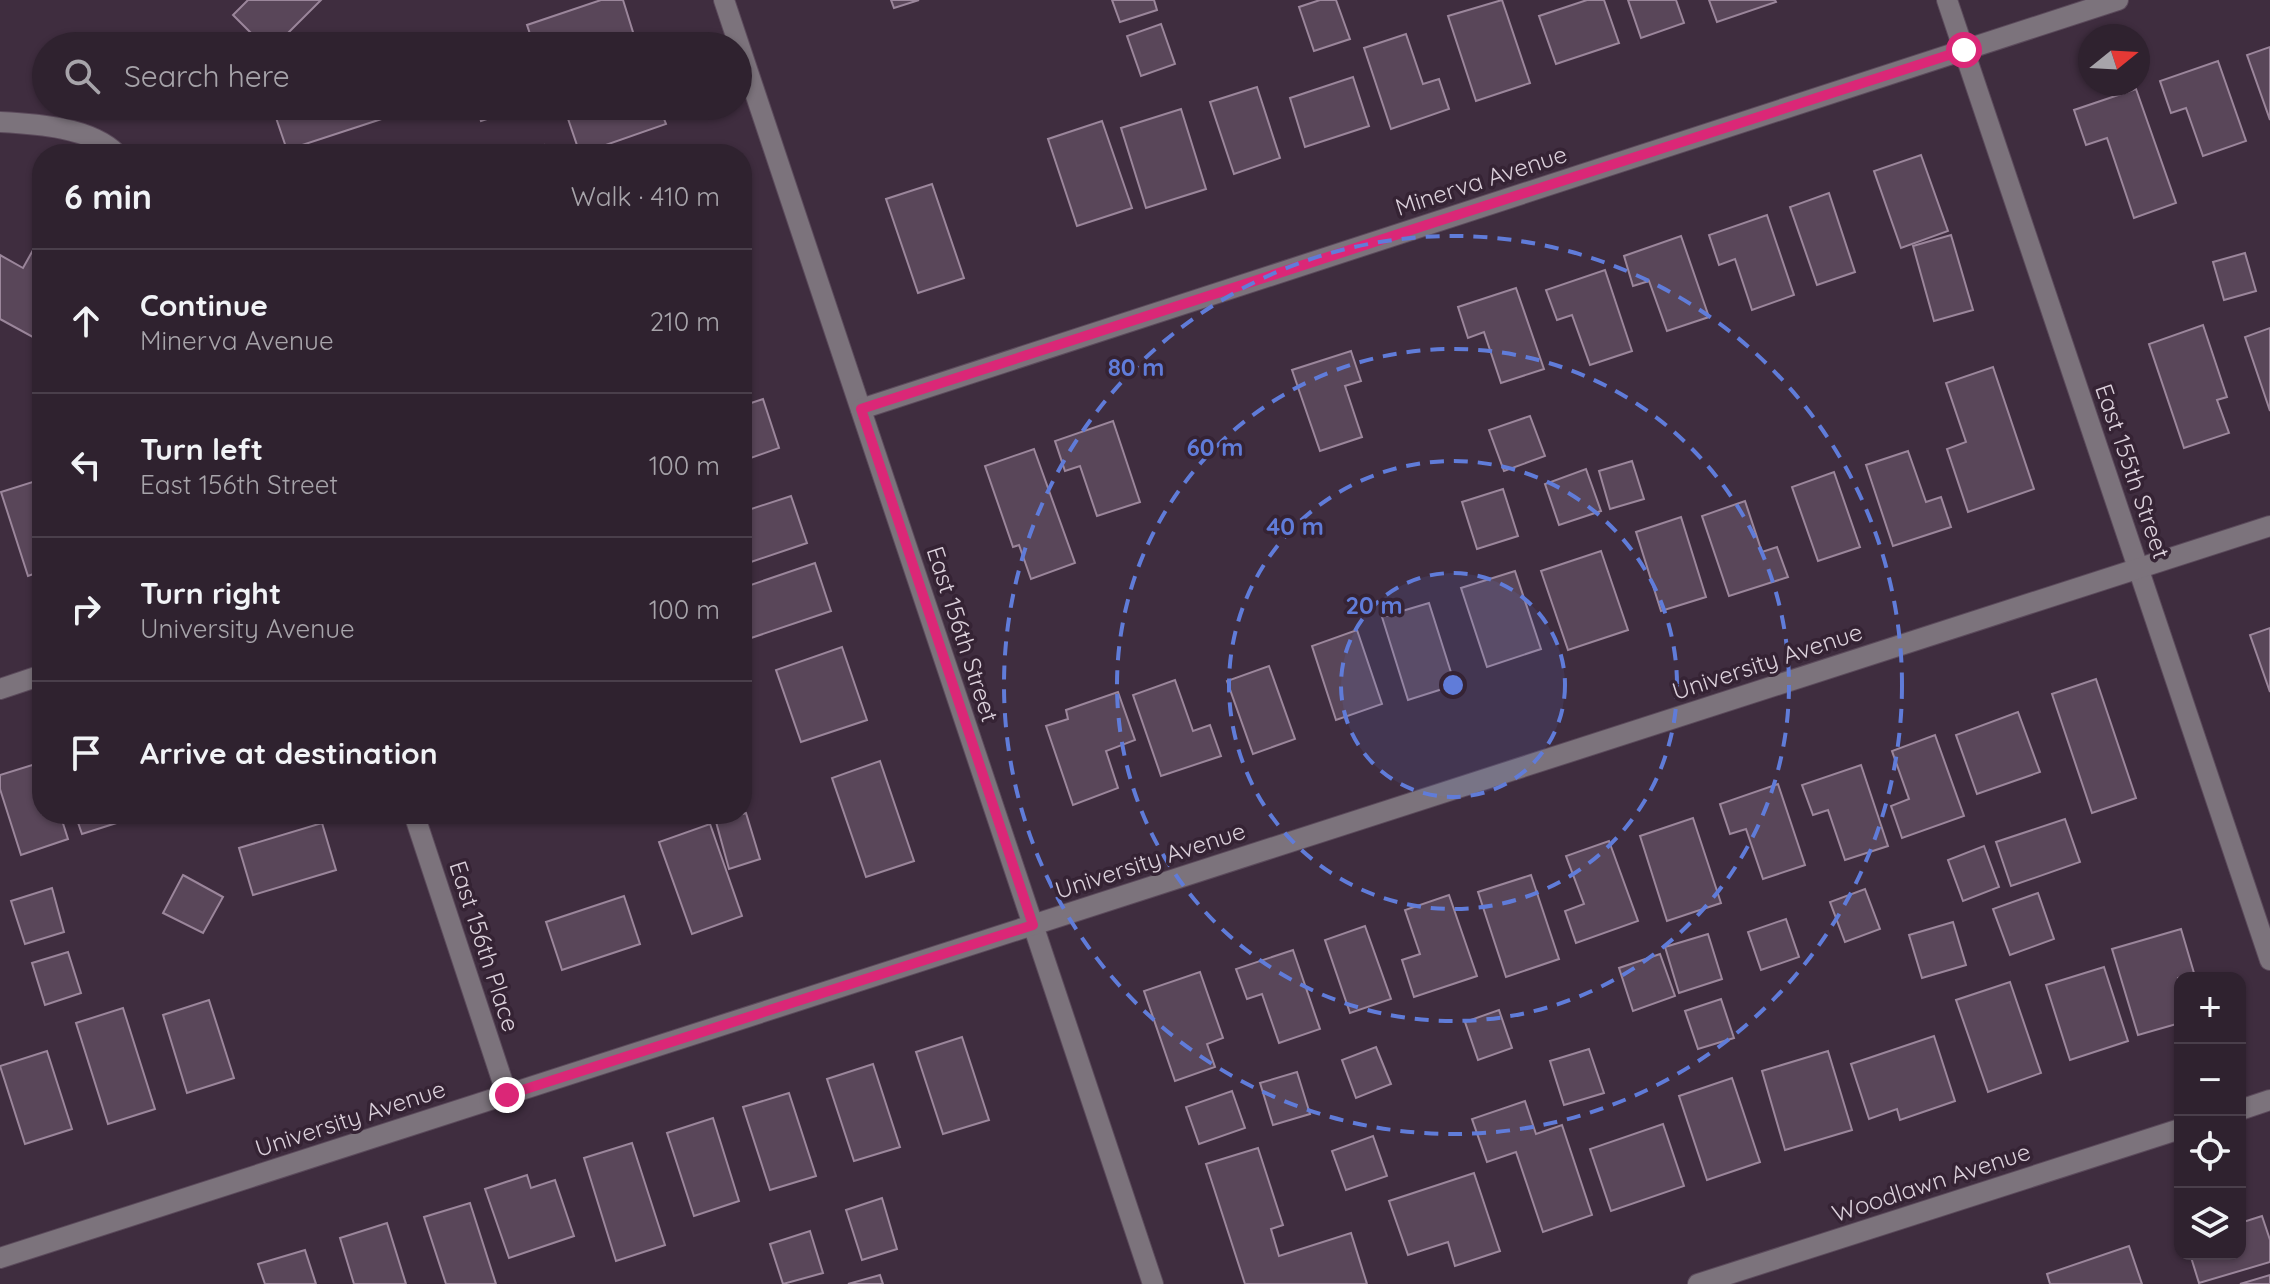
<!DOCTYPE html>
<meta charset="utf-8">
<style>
:root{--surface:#2f222f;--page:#3b2f3b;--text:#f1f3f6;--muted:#a7a4aa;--line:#4a3f4b}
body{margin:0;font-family:Quicksand,sans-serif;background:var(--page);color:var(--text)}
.controls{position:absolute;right:24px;bottom:24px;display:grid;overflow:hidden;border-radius:16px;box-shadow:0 2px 6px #0004}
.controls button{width:72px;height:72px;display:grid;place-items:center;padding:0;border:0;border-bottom:2px solid var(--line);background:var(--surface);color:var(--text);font:40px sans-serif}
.compass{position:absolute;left:2078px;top:24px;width:72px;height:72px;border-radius:50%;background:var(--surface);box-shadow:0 2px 6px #0004;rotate:72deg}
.stop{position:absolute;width:24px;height:24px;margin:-18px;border:6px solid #db2777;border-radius:50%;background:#fff}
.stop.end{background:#db2777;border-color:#fff;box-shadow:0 2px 8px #0008}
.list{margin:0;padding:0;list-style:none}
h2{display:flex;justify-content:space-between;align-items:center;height:104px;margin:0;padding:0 32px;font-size:34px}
h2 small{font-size:26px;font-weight:400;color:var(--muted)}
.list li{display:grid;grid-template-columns:52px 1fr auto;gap:24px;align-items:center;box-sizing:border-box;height:144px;padding:0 32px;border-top:2px solid var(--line)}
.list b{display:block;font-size:30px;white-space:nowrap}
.list p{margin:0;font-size:26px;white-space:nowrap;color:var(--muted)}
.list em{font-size:26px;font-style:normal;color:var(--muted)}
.icon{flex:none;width:44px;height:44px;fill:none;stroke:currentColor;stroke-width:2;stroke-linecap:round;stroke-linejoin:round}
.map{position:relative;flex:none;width:2270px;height:1284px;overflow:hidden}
.search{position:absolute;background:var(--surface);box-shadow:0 2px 6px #0004;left:32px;top:32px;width:720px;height:88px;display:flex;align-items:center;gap:20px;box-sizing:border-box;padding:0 28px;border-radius:44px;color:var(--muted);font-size:30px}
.panel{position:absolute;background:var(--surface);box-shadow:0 2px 6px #0004;left:32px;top:144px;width:720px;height:680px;border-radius:32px}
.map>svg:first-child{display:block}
</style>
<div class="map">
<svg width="2270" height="1284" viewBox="0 0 2270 1284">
<rect width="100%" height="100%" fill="#3f2d3f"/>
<g fill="#594659" stroke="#9b869b" stroke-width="2">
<polygon points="248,0 321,0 275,46 264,46 233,15"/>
<polygon points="601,0 623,0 637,45 534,46 527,25"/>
<polygon points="891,0 919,0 894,8"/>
<polygon points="1112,0 1154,0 1157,10 1120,22"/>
<polygon points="1320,0 1336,0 1350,39 1314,51 1299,7"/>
<polygon points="1502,0 1530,83 1476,101 1448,16"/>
<polygon points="1587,0 1604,0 1619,43 1556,64 1539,16"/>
<polygon points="1628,0 1676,0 1684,23 1641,38"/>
<polygon points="1709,0 1775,0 1776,2 1717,22"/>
<polygon points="1161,24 1175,64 1141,76 1127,36"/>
<polygon points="1406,34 1423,84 1439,79 1449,109 1391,129 1364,48"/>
<polygon points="2270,47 2270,120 2247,55"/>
<polygon points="2218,61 2246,141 2203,156 2186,108 2171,113 2160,81"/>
<polygon points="1353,77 1369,126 1305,147 1290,98"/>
<polygon points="1257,87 1280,158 1234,174 1210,102"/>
<polygon points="2136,89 2176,203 2134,218 2107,138 2086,145 2074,110"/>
<polygon points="272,106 405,106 406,111 287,150"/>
<polygon points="476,106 522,106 523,107 481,121"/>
<polygon points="659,106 666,124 580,154 564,107"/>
<polygon points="1181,109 1206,189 1146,208 1121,128"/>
<polygon points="1102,121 1132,208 1077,226 1048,139"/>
<polygon points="544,145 547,154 518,154"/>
<polygon points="1921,155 1948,231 1901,248 1874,171"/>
<polygon points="932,184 964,278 918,293 886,199"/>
<polygon points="1829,193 1855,272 1817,285 1790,207"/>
<polygon points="1767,215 1794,295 1752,310 1735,259 1719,265 1709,235"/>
<polygon points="42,234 42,338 40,341 0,319 0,255 23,268"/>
<polygon points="1951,235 1973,310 1934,321 1913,246"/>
<polygon points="1681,236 1709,317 1667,331 1649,281 1633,286 1624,256"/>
<polygon points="2245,253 2256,291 2224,300 2213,262"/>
<polygon points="1605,270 1632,351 1590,365 1572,315 1557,320 1546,290"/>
<polygon points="1516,288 1544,369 1501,383 1484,332 1468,338 1458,307"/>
<polygon points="2203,325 2227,397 2217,400 2229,433 2184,448 2149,344"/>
<polygon points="2270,328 2270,411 2245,337"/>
<polygon points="1351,351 1361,381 1345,386 1362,437 1320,451 1292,370"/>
<polygon points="1993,367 2034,489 1968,512 1947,449 1966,442 1946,383"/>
<polygon points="763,399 779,448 742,461 742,406"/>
<polygon points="1530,416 1545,456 1504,471 1489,430"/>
<polygon points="1113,421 1140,502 1097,516 1080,466 1065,471 1055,441"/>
<polygon points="1034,449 1075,563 1031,579 1019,545 1013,547 985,466"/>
<polygon points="1908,451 1926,502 1941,497 1951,527 1893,546 1866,465"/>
<polygon points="1632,461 1644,499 1610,509 1599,471"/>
<polygon points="1586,469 1601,511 1559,525 1545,484"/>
<polygon points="1834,472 1860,547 1818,561 1792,487"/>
<polygon points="42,479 42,571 28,576 1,492"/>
<polygon points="1503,489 1518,536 1477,549 1462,502"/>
<polygon points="791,496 807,543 742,565 742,512"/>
<polygon points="1745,501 1762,552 1777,547 1788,577 1729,596 1702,516"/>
<polygon points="1681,517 1706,597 1661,611 1636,532"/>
<polygon points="1601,551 1628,630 1568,650 1541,571"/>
<polygon points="815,563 831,611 742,641 742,588"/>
<polygon points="1515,571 1541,649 1487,667 1461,588"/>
<polygon points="1429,603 1455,685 1408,700 1382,617"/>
<polygon points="2270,628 2270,692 2250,635"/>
<polygon points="1357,630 1382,704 1336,720 1312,646"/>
<polygon points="842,647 867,720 801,742 776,670"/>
<polygon points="1269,666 1295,739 1253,754 1227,681"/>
<polygon points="2096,679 2136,798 2092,813 2052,694"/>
<polygon points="1175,680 1193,731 1210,725 1221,756 1161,776 1133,695"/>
<polygon points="1118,692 1135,740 1106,751 1118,788 1073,805 1046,726 1068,719 1066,710"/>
<polygon points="2018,712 2040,772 1977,794 1956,735"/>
<polygon points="1935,735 1964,816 1902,838 1891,806 1909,799 1892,751"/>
<polygon points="880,761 914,861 866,877 832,778"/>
<polygon points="42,762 42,814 60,814 68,839 21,855 0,789 0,775"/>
<polygon points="1861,765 1888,846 1845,860 1828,810 1813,815 1802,785"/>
<polygon points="1778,784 1805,865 1763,879 1746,829 1730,834 1720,804"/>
<polygon points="746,813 760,859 729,869 716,822"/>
<polygon points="75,814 127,814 129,819 82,834"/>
<polygon points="1693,818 1721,903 1667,921 1640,836"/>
<polygon points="2065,819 2080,862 2011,886 1996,842"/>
<polygon points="322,823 336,870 253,895 239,848"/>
<polygon points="710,824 742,916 692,934 659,842"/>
<polygon points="1609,841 1638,921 1576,943 1565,911 1584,904 1566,856"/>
<polygon points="1984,846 1999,887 1963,901 1948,860"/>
<polygon points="183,875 223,897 203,933 163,913"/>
<polygon points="1531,875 1559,959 1506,977 1478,892"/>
<polygon points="52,888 64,932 25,944 11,901"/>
<polygon points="1865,889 1880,929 1845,942 1830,902"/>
<polygon points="2038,893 2054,939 2010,955 1993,909"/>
<polygon points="1449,895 1477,976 1414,997 1402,960 1420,954 1405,910"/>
<polygon points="624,896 640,944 562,970 546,922"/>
<polygon points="1786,919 1799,957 1761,970 1748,932"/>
<polygon points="1953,922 1966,965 1922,978 1909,935"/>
<polygon points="1365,926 1391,999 1350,1013 1325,940"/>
<polygon points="2181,929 2194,973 2178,978 2180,1023 2138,1035 2112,949"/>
<polygon points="1708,934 1722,979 1679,993 1665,947"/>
<polygon points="1293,950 1320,1029 1279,1043 1262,994 1247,999 1236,969"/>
<polygon points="68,952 81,993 45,1005 32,963"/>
<polygon points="1660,954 1675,996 1633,1011 1619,968"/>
<polygon points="2104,967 2128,1041 2070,1060 2046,985"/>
<polygon points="1200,972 1223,1038 1207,1044 1215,1067 1175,1081 1144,991"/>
<polygon points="2010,982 2041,1073 1988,1092 1956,1000"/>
<polygon points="1721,999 1734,1038 1698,1049 1685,1011"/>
<polygon points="209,1000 234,1078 187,1093 163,1015"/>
<polygon points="123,1008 155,1109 108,1124 76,1023"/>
<polygon points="1499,1010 1512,1048 1478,1060 1465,1022"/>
<polygon points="1934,1036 1955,1101 1900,1120 1897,1109 1869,1119 1851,1064"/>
<polygon points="962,1037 989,1120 943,1134 916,1052"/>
<polygon points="1376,1047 1391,1084 1356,1098 1342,1060"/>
<polygon points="1589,1049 1604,1093 1564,1105 1550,1061"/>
<polygon points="47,1051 72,1129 25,1144 0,1066"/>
<polygon points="1828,1051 1852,1130 1785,1150 1762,1071"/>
<polygon points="873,1064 900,1147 854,1161 827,1079"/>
<polygon points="1297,1072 1310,1114 1273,1125 1260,1083"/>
<polygon points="1732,1078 1760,1162 1707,1180 1679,1096"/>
<polygon points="1232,1091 1245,1128 1199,1144 1186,1107"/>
<polygon points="789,1093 816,1176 770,1190 743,1107"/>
<polygon points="1525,1101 1536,1134 1562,1125 1592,1215 1543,1232 1516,1152 1487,1162 1472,1119"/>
<polygon points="713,1118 739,1201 694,1216 667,1133"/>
<polygon points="1663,1124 1684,1186 1611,1211 1590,1149"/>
<polygon points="1373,1136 1387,1176 1346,1190 1332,1151"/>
<polygon points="632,1143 665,1245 616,1261 584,1158"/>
<polygon points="1258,1148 1283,1225 1271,1229 1279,1256 1351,1233 1367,1284 1245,1284 1206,1164"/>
<polygon points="1474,1173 1500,1251 1455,1266 1448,1242 1408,1255 1389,1201"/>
<polygon points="527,1175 531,1188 555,1180 574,1236 509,1258 485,1189"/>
<polygon points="882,1198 897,1249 862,1260 846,1210"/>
<polygon points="470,1203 496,1284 446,1284 424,1217"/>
<polygon points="2262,1216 2270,1240 2270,1262 2199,1283 2190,1254 2240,1254 2240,1223"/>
<polygon points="387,1223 406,1284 354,1284 340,1238"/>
<polygon points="810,1231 823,1273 783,1284 770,1244"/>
<polygon points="2129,1246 2142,1284 2050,1284 2047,1274"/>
<polygon points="305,1250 316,1284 265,1284 258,1264"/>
<polygon points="880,1275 883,1284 848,1284"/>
<polygon points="2270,1275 2270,1284 2240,1284"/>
</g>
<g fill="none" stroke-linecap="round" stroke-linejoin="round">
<g stroke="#5b4a5b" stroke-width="22">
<g id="minor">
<polyline points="724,0 1153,1284"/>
<polyline points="1947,0 2270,960"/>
<path d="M0,122C37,124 90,127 117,154"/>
<polyline points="861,409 2118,0"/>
<polyline points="0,689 42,675"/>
<polyline points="414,814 507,1095"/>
<polyline points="2240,1110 2270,1100"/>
<polyline points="0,1258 2270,526"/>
<polyline points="1698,1284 2180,1129"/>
</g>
</g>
<use href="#minor" stroke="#7c737c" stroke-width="20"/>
</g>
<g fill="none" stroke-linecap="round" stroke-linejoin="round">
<polyline stroke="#db2777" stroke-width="10" points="507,1095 1033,925 861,409 1964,50"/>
</g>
<circle cx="1453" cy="685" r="112" fill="#607cd9" fill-opacity=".12"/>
<g fill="none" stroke="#607cd9" stroke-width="4" stroke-dasharray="14 10">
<circle cx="1453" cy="685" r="112"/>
<circle cx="1453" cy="685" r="224"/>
<circle cx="1453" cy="685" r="336"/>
<circle cx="1453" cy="685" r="449"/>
</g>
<g text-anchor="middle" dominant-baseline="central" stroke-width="7" stroke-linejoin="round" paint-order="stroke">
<g font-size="24" fill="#dbd0db" stroke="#352334">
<text transform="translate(1481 180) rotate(-18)">Minerva Avenue</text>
<text transform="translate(2133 471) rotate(71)">East 155th Street</text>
<text transform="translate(963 634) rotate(72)">East 156th Street</text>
<text transform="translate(1767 661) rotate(-18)">University Avenue</text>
<text transform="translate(1150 860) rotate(-18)">University Avenue</text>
<text transform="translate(485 946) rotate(72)">East 156th Place</text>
<text transform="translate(350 1118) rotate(-18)">University Avenue</text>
<text transform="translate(1931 1182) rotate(-18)">Woodlawn Avenue</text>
</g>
</g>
<circle cx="1453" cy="685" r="12" fill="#607cd9" stroke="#352334" stroke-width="4"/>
<g font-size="24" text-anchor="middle" font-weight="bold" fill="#607cd9" stroke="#352334" stroke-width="7" stroke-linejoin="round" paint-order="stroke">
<text x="1136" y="376">80 m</text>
<text x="1215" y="456">60 m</text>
<text x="1295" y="535">40 m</text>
<text x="1374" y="614">20 m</text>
</g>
</svg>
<div class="controls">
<button>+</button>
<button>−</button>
<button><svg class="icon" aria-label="locate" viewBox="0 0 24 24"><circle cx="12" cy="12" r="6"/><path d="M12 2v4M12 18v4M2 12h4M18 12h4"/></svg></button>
<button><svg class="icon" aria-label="layers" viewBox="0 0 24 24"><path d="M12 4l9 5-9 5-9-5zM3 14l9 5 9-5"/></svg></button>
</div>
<svg class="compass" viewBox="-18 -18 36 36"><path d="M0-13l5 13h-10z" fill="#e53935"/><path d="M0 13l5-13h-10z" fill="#a7a4aa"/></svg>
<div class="stop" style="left:1964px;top:50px"></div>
<div class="stop end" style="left:507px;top:1095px"></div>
<div class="search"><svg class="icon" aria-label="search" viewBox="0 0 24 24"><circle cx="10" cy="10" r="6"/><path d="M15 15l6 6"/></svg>Search here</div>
<section class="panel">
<h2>6 min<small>Walk · 410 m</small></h2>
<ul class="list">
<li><svg class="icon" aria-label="ahead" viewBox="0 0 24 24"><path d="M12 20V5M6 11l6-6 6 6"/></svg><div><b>Continue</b><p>Minerva Avenue</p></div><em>210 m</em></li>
<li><svg class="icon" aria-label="left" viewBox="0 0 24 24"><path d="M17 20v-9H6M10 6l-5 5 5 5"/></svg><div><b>Turn left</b><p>East 156th Street</p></div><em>100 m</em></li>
<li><svg class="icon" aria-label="right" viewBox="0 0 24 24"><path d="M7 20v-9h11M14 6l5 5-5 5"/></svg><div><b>Turn right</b><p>University Avenue</p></div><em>100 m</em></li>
<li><svg class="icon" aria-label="arrive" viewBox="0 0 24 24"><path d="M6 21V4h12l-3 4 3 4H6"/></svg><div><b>Arrive at destination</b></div></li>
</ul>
</section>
</div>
